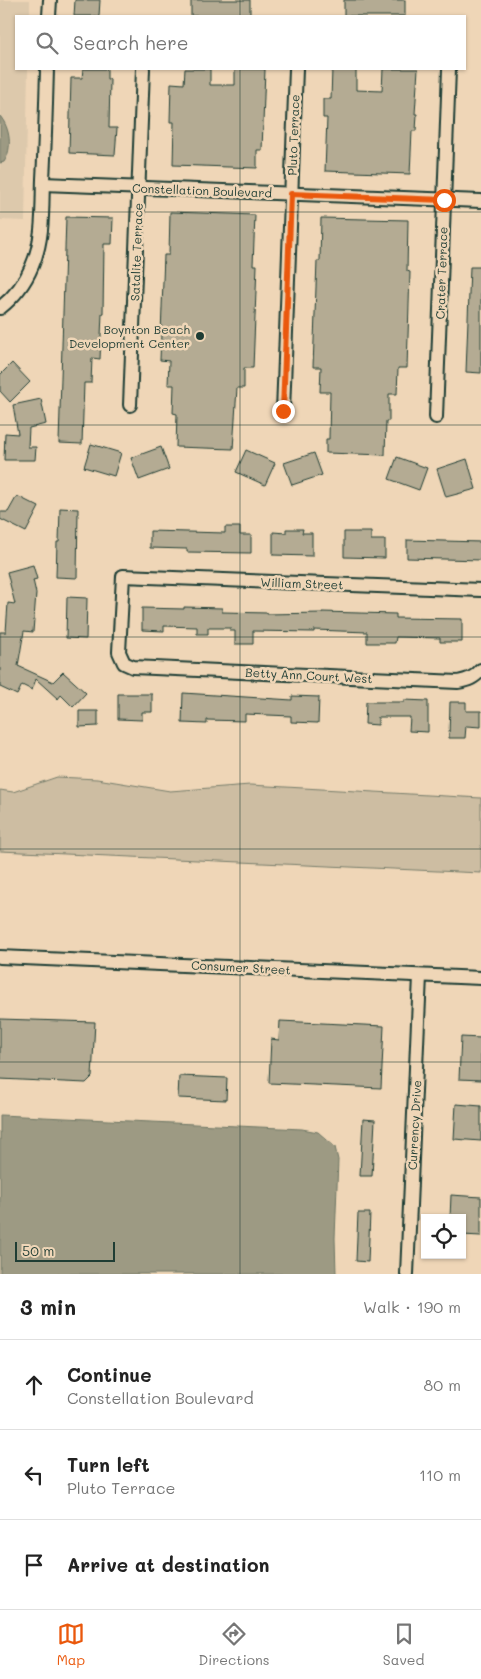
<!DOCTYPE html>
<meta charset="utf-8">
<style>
:root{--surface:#fff;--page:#f6f6f6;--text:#222;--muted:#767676;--line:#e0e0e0;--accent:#ea580c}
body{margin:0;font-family:Mali,sans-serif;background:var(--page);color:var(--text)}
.controls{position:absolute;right:15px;bottom:15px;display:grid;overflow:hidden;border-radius:0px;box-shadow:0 1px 4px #0004}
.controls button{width:45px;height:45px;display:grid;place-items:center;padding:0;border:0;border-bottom:1px solid var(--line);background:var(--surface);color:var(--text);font:25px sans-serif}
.scale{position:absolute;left:15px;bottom:12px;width:100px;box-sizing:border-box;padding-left:5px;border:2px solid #1f3d34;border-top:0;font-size:14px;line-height:18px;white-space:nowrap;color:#1f3d34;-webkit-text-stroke:4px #efd6b7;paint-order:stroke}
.stop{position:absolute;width:15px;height:15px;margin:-11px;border:4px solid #ea580c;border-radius:50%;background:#fff}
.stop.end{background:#ea580c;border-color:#fff;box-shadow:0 1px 5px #0008}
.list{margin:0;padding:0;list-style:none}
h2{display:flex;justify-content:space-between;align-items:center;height:65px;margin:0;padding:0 20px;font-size:21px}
h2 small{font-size:16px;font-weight:400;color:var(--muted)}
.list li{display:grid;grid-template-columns:32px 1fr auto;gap:15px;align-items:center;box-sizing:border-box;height:90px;padding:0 20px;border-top:1px solid var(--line)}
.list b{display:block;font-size:19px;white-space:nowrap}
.list p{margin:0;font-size:16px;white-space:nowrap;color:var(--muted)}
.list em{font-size:16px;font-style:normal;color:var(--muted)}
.icon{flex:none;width:28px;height:28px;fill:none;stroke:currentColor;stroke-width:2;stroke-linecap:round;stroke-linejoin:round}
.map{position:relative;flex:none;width:481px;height:1274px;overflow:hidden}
.search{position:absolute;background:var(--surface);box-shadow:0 1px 4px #0004;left:15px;right:15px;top:15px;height:55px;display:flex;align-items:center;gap:12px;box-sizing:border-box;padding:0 18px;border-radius:0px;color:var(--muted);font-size:19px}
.sheet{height:335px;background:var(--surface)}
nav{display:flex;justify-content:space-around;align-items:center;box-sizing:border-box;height:70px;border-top:1px solid var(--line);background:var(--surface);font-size:14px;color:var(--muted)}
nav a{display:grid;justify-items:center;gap:2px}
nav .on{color:var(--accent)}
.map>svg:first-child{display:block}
</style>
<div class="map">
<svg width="481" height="1274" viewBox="0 0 481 1274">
<rect width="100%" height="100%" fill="#efd6b7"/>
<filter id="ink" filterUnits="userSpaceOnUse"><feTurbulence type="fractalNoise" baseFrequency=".02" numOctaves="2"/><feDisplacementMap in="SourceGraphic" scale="10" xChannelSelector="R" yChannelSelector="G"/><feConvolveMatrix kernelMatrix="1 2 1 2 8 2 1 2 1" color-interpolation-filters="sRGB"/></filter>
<g filter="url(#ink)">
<polygon fill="#ddc9ac" points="0,0 30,0 30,16 16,16 16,69 28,69 25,221 0,220"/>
<polygon fill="#cdbda2" stroke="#767d6b" points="57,777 97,779 170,791 250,785 481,798 481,873 0,851 0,790 13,792"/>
<g fill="#9d9a83" stroke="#6b7563">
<path d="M0,116C10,128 13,148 4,162L0,163Z"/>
<polygon points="0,1115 302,1129 318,1132 335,1147 338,1160 335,1238 336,1274 0,1274"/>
</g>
<g fill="#b4ab93" stroke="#1f3d34">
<polygon points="75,0 100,0 99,16 74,16"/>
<rect x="191" y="0" width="59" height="16"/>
<rect x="344" y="0" width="61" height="16"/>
<polygon points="83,69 107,69 107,79 110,79 109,128 117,128 115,155 69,153 71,78 82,78"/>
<polygon points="185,69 210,69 210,85 235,85 235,69 265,69 262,150 257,150 257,168 173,165 174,122 170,122 171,83 184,84"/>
<polygon points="332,69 356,69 356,90 382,91 383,69 418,69 415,114 417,114 416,131 412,131 410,174 325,171 327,118 323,118 323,99 331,99"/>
<polygon points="170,212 255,215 253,265 257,265 253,368 244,368 244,388 237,388 233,449 176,447 177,414 173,413 174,385 168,385 169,361 160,360 164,255 169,255"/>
<polygon points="66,217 113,218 112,244 104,244 103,313 102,313 100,359 92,358 91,383 84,383 82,444 59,443"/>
<polygon points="321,218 408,220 407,271 410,272 407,368 398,368 397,394 389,394 389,421 386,421 385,455 326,453 326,439 329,439 330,392 320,392 321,367 313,367 317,261 320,261"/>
<polygon points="470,267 481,267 481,373 466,372"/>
<polygon points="12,363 30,382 10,402 0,391 0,375"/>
<polygon points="41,399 46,424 29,428 28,447 36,447 35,460 4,460 5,433 18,434 13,405"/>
<polygon points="91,444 121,453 114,476 84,467"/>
<polygon points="161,447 169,469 139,480 131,458"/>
<polygon points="246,450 275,463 265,485 236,472"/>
<polygon points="314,453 322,475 292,485 284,463"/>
<polygon points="397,457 427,468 419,490 389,479"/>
<polygon points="467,459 476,489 446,497 437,469"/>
<polygon points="17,496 39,507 26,532 0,519 0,512 8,512"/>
<polygon points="60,508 78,509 77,578 56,577 57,542 59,542"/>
<polygon points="225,527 240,527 240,535 251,535 251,553 187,552 187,549 150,548 150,531 225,533"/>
<polygon points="286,529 303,529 302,533 312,533 312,556 273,555 273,532 286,533"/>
<polygon points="344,532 371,532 371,540 385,540 385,558 344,557"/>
<polygon points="407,540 481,542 481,560 407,558"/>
<polygon points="33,565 37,579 33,580 36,593 33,632 24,631 18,666 53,682 63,672 86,693 73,707 61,695 58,699 36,679 32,690 22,685 17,695 0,687 0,632 6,632 8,603 15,604 7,572"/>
<polygon points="67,597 87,598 86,639 66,638"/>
<polygon points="184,607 222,608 222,612 267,613 267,614 322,613 322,612 396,614 396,618 462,619 462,642 440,642 440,638 396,637 395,643 367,643 367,632 314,630 314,632 253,631 253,644 235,644 235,631 230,631 230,628 208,628 208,634 197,634 197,627 164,626 164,631 142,630 142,608 184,609"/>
<polygon points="183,693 292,700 292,696 319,697 318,723 291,722 291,716 245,714 245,721 207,720 207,724 182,723"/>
<polygon points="118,694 152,694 152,712 142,712 142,720 118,719"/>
<polygon points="404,700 428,701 428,732 409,731 410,717 378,717 378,725 365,724 366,702 404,702"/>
<polygon points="450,702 466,702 466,711 481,711 481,727 466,726 465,738 449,738"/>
<polygon points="79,711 98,711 98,726 79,727"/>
<polygon points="0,1019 95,1022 92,1077 86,1083 0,1079"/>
<polygon points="280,1021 384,1026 381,1088 269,1083 271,1039 279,1040"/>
<polygon points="461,1037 481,1038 481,1080 459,1079"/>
<polygon points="179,1076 227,1078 226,1100 178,1098"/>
<polygon points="456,1104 481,1106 481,1141 454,1139"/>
<polygon points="363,1119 375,1120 372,1176 360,1176"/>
<polygon points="451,1195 481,1197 481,1236 462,1235 462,1218 450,1218"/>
<polygon points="358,1213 370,1213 368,1262 356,1261"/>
</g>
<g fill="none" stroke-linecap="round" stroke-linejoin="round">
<g stroke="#1f3d34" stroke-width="16">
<g id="minor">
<polyline points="49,16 50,0"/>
<polyline points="43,184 481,201"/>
<path d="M0,308C14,297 25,283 32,266C44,239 42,208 43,179C45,143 46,106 47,69"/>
<polyline points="130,405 143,69"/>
<polyline points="283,411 296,69"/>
<polyline points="436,417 449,69"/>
<path d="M481,590L123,576L119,652L124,663L133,667L458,682C468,680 474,678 481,670"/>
<polyline points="0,957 481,978"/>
<polyline points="407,1274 420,976"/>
</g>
</g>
<use href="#minor" stroke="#efd6b7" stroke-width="12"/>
</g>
</g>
<g fill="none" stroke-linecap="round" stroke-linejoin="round" filter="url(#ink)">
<polyline stroke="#ea580c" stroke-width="6" points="283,411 291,194 444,200"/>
</g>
<path fill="none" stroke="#1f3d34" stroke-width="1" stroke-opacity="0.55" d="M240,0V16M240,69V1274M0,212H481M0,425H481M0,637H481M0,849H481M0,1062H481"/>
<circle fill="#1f3d34" stroke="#efd6b7" stroke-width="2" cx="200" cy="336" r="5"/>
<g text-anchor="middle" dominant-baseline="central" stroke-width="5" stroke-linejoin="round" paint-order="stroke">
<g font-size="12" fill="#1f3d34" stroke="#efd6b7">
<text transform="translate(293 135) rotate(-88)">Pluto Terrace</text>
<text transform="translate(202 190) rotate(2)">Constellation Boulevard</text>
<text transform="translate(136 252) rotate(-88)">Satalite Terrace</text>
<text transform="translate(441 273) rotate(-88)">Crater Terrace</text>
<text transform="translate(302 583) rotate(2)">William Street</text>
<text transform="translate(309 675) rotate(3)">Betty Ann Court West</text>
<text transform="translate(241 967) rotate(3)">Consumer Street</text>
<text transform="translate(414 1125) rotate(-87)">Currency Drive</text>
</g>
<g font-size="12" fill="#1f3d34" stroke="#efd6b7" text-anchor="end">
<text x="190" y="329">Boynton Beach<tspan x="190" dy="14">Development Center</tspan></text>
</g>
</g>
</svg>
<div class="controls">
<button><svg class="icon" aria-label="locate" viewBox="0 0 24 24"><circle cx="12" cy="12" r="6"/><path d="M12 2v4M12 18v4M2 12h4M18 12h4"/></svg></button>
</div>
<div class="scale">50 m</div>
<div class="stop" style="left:444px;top:200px"></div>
<div class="stop end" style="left:283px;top:411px"></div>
<div class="search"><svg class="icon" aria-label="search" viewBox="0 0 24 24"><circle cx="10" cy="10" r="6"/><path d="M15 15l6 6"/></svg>Search here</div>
</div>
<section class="sheet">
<h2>3 min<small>Walk · 190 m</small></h2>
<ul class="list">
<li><svg class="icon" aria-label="ahead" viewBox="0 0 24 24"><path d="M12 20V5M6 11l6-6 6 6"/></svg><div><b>Continue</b><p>Constellation Boulevard</p></div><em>80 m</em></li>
<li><svg class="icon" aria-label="left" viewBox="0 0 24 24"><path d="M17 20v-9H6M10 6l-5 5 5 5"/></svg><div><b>Turn left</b><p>Pluto Terrace</p></div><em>110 m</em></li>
<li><svg class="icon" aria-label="arrive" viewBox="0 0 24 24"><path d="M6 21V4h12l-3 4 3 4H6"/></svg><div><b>Arrive at destination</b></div></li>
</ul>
</section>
<nav>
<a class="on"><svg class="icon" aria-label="map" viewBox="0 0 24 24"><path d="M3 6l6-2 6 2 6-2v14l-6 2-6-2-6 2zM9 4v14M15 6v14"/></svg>Map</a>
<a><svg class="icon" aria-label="directions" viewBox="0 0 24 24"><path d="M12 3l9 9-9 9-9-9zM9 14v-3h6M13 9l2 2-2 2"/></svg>Directions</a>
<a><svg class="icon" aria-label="saved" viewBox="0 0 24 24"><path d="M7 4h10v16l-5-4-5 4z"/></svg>Saved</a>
</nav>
